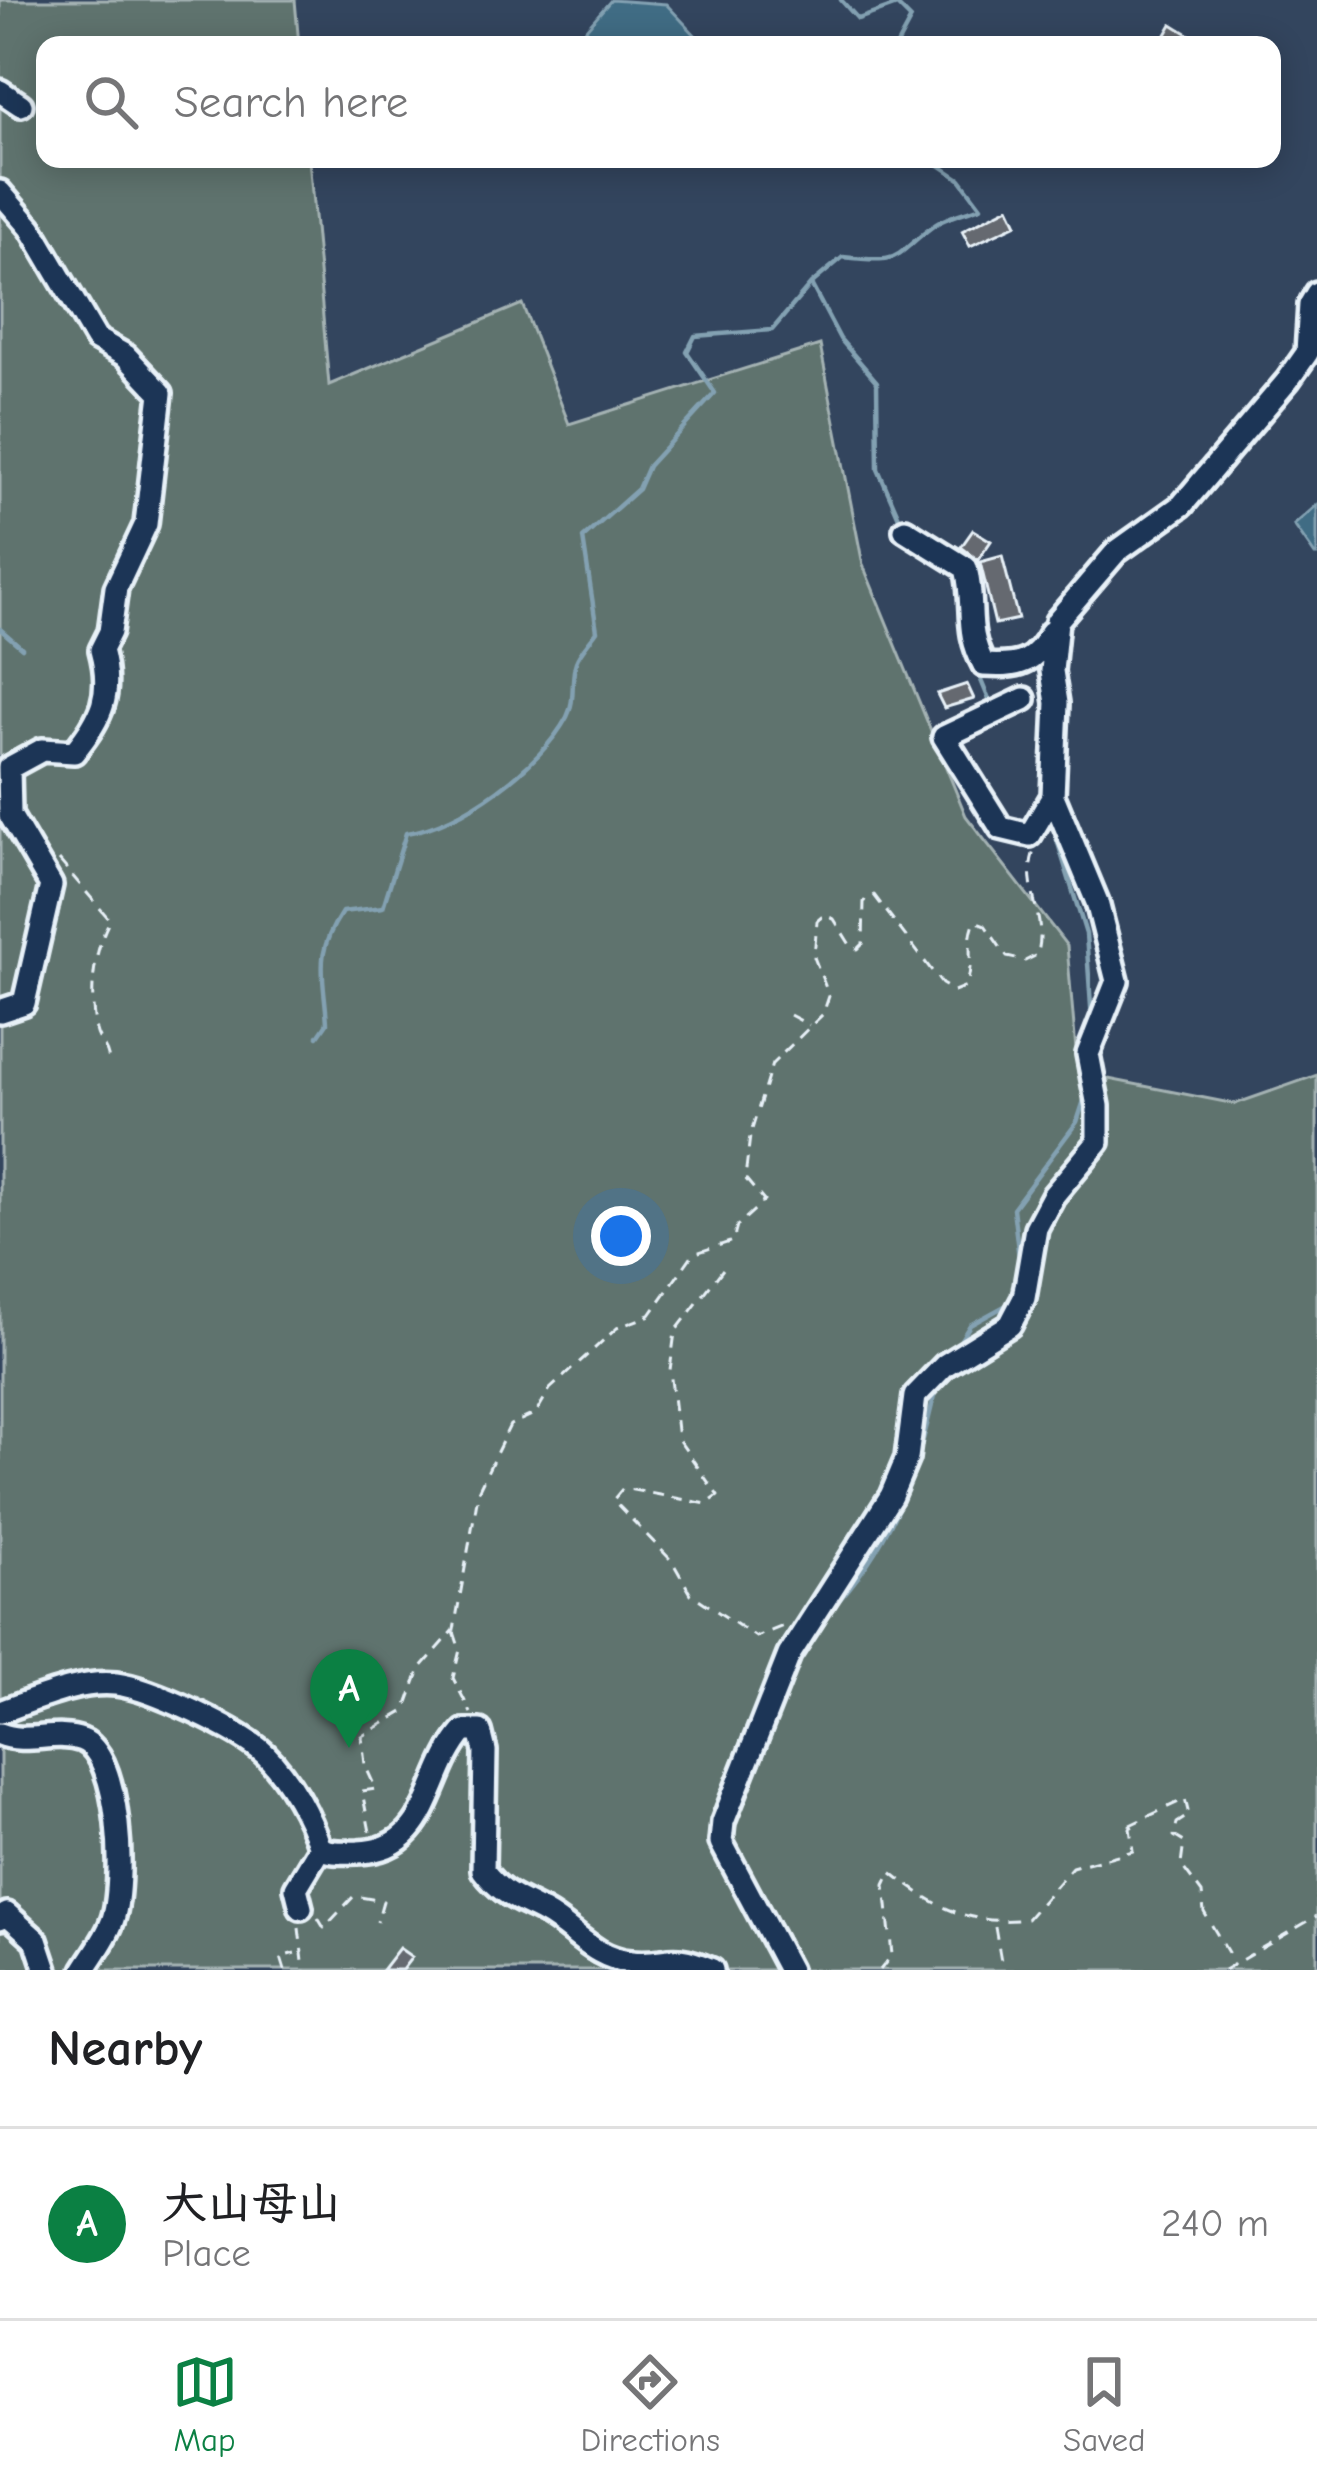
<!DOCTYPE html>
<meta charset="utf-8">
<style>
:root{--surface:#fff;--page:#f2f2f2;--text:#202124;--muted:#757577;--line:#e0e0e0;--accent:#0b8043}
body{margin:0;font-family:"Comic Neue","LXGW WenKai TC",sans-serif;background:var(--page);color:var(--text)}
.you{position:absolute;left:621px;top:1236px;width:42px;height:42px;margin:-30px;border:9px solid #fff;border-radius:50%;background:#1a73e8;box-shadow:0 0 0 18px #1a73e833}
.badge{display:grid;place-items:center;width:78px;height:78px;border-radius:50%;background:var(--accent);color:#fff;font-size:39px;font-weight:700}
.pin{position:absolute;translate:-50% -99px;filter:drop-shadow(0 3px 6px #0008)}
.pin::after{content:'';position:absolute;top:63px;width:42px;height:36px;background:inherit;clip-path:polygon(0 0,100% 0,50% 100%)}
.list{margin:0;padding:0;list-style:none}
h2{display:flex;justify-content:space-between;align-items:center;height:156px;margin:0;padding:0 48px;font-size:51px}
h2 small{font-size:39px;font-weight:400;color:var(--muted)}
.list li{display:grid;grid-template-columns:78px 1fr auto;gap:36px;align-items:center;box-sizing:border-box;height:192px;padding:0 48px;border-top:3px solid var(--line)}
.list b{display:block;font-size:45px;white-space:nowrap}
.list p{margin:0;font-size:39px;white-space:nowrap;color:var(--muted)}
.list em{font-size:39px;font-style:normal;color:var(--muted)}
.icon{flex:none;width:66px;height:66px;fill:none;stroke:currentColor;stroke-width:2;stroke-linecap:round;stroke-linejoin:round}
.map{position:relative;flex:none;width:1317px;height:1970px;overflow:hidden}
.search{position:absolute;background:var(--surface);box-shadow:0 6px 30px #0003;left:36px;right:36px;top:36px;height:132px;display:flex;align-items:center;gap:30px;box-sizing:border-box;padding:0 42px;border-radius:24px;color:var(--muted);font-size:45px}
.sheet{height:348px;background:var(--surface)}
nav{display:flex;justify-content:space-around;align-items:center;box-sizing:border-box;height:168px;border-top:3px solid var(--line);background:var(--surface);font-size:33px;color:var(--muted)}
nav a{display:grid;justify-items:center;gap:6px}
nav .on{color:var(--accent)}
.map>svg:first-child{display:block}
</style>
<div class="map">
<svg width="1317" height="1970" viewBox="0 0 1317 1970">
<rect width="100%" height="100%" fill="#33455e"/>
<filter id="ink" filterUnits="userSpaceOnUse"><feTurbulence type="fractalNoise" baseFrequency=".00833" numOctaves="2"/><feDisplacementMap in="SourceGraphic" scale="24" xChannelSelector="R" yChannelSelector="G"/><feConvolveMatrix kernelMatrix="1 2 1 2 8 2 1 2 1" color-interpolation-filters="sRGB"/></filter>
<g filter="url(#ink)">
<!-- green -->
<path fill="#5f736e" stroke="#a4b2b3" stroke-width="3" d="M 0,0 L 295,0 L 299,45 L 45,45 L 45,159 L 309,159 L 329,385 L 522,304 L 569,424 L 820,345 L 863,565 L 966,816 L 1067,946 L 1078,1073 L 1235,1104 L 1317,1075 L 1317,1970 L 0,1970 Z"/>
<!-- water -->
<path fill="#406c84" stroke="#83a1b2" stroke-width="3" d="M 611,0 L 666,4 L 700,40 L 693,45 L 572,45 Z
M 1317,505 L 1317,555 L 1315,555 L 1294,525 Z"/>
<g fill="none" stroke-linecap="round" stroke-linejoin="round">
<!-- stream -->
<path stroke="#83a1b2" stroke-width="4.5" d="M 841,0 L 858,19 L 897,5 L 911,19 L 897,45
M 901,522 L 878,469 L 877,382 L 840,339 L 811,284 L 843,257 C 907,264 890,257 936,224 C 948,216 967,212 981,207 L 960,179 L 930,159
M 0,629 L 22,648
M 978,673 L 992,707
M 1053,827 L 1086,934 L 1092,1021
M 318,1036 L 327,1023 C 324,973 313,956 342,912 L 383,907 L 406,833 C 461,826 541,766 567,717 C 576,700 570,679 576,662 C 580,651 591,640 597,631 L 583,538 L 638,489 L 648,466 L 715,393 L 687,352 L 695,336 L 772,330 L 811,284
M 1020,1267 L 1013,1208 L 1077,1122 L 1087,1091
M 957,1346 L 970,1325 L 1012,1302
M 829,1611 C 890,1548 918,1472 936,1387
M 765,1750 L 783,1699"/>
</g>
<!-- building -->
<path fill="#65696f" stroke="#e8f1f8" stroke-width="3" d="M 1172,24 L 1193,37 L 1188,45 L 1164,38 Z
M 1009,207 L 1017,224 L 970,246 L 962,231 Z
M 973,530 L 991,541 L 978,560 L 961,547 Z
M 1002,556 L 1018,619 L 995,624 L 980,562 Z
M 967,684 L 974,699 L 944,708 L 937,694 Z
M 399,1948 L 412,1957 L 402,1970 L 382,1970 Z"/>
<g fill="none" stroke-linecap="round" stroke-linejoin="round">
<!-- minor casing -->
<g stroke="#e8f1f8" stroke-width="30">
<path id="minor" d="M 0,91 L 21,105
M 0,192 L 31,228 L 96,339 L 126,356 L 161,393 L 146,524 L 116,588 L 110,632 L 101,650 C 113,694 102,718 74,752 L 42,750 L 9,768 L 10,815 L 51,885 L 24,1003 L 0,1011
M 905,530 L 966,568 C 976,609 964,628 984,665 C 1019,667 1034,664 1051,632
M 1024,699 L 944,737 L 1001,828 L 1030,835 L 1053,796
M 0,1712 C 35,1700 78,1680 116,1684 C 150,1688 240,1730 265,1754 C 289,1778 310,1816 320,1848
M 0,1734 C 26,1745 56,1730 82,1740 C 121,1754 126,1886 112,1922 C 106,1939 93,1955 84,1970
M 320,1848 C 332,1854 344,1852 358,1852 C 433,1850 425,1775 464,1731 L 480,1731 L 485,1751 L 483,1870 C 501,1894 517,1899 543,1912 C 575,1929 592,1958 631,1962 C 670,1966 666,1950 712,1970
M 301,1908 L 296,1888 L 320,1848
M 0,1918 L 7,1914 L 36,1940 L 46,1970
M 789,1970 L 721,1842 L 723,1822 L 789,1655 L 891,1496 L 907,1458 L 915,1396 L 945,1365 L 1010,1325 L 1024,1298 L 1036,1228 L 1053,1196 L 1098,1142 L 1098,1106 L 1088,1054 L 1117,981 L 1097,902 L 1053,796 L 1057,703 L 1052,671 L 1057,621 L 1116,552 L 1182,505 L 1288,380 L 1307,353 L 1310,305 L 1317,293"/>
</g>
<!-- path -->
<path stroke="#e8f1f8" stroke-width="3" stroke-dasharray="12 9" stroke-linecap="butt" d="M 59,860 L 110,920 C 93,951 89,995 96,1030 C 99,1044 109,1047 109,1064
M 790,1015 L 809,1025
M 723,1269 L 675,1332 L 670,1370 L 678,1439 L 718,1496 L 707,1504 L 623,1488 L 613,1500 L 672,1561 L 691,1594 L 756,1637 L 783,1626
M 454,1632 L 460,1650 L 453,1678 L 471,1713
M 370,1832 L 362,1791 L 376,1789 L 365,1765 L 362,1736 L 405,1711 L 420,1669 L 454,1630 L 479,1489 L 510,1425 L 536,1413 L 550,1389 L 617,1328 L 650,1315 L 693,1254 L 733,1241 L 737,1226 L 764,1201 L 745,1178 L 750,1136 L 772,1064 L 823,1014 L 829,996 L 814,957 L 817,921 L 824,915 L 834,919 L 852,948 L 858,949 L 863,944 L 864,902 L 874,895 L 942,984 L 954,991 L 966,986 C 975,965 965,942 975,921 L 985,925 L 1007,957 L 1025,961 L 1037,955 C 1049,921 1021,887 1034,851
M 318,1918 L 324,1928 L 354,1896 L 383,1901 L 377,1922
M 995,1927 L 1001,1961
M 299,1928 L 304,1970
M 285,1970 L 281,1957 L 295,1953
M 880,1970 L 892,1955 L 885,1885 L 891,1872 C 936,1908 970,1926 1027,1919 L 1072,1867 L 1133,1851 L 1130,1828 L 1136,1824 L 1130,1825 L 1185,1799 L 1189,1815 L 1177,1823 L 1174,1836 L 1184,1842 L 1181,1865 L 1202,1893 L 1204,1912 L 1233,1961
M 1224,1970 L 1317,1916"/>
<!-- minor -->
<use href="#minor" stroke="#1d3557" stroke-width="21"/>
</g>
</g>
</svg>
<div class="you"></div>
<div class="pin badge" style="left:349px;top:1748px">A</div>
<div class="search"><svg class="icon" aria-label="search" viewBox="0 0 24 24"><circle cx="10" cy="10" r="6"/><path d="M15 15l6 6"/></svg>Search here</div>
</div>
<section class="sheet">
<h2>Nearby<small></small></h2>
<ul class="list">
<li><span class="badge">A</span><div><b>大山母山</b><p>Place</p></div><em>240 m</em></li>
</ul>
</section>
<nav>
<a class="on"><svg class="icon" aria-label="map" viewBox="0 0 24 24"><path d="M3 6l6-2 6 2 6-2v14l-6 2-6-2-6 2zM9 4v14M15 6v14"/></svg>Map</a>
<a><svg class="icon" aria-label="directions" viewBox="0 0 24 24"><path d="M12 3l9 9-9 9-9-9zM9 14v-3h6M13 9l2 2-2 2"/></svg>Directions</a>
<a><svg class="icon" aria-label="saved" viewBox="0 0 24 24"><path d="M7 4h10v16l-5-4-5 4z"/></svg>Saved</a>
</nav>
